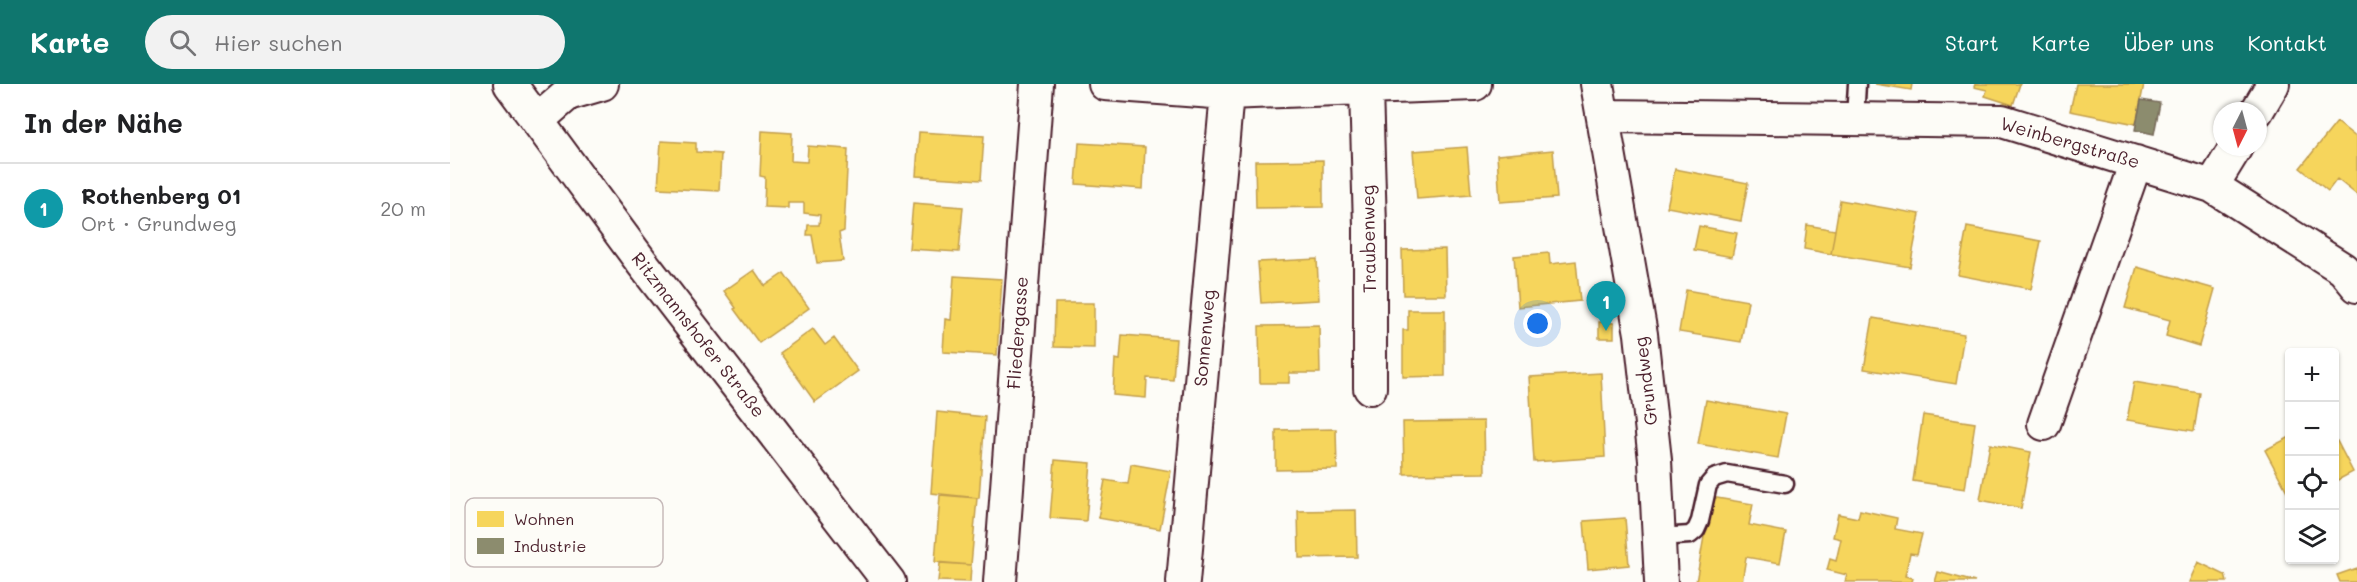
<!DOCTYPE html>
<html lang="de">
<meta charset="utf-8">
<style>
:root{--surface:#fff;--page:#f2f2f2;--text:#202124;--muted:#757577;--line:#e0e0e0;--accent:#0f766e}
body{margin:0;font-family:Mali,sans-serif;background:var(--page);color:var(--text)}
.controls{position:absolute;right:18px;bottom:18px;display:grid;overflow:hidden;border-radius:6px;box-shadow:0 2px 4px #0004}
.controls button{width:54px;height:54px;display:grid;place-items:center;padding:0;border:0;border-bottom:2px solid var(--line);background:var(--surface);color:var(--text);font:30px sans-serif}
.compass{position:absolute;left:1763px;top:18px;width:54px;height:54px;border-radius:50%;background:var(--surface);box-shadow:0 2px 4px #0004;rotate:186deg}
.you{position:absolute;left:1088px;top:240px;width:21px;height:21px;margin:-15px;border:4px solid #fff;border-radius:50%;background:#1a73e8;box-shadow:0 0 0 9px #1a73e833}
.badge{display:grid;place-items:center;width:39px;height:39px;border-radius:50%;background:var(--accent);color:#fff;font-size:20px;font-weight:700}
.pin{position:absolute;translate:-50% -50px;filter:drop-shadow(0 2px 3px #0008)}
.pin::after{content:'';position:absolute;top:32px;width:21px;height:18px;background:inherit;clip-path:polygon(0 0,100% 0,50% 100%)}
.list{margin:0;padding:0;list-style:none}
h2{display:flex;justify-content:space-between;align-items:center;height:78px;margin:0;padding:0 24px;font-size:26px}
h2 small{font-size:20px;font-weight:400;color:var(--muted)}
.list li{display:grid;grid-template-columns:39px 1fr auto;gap:18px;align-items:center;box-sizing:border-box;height:90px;padding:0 24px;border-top:2px solid var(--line)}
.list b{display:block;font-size:22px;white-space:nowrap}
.list p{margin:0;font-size:20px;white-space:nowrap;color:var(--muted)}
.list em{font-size:20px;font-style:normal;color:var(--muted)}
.icon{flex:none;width:33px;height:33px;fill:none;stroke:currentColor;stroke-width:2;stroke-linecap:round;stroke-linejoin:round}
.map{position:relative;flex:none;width:1907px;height:498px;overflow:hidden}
header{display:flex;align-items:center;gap:36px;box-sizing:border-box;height:84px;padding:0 30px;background:var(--accent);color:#fff}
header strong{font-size:28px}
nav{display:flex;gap:33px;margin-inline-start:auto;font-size:21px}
.search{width:420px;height:54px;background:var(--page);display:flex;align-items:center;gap:15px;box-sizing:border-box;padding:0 21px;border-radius:33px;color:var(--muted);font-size:22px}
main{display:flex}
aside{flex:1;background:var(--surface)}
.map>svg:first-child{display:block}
</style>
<header>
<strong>Karte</strong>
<div class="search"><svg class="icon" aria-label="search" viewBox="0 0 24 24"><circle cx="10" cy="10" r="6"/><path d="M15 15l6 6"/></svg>Hier suchen</div>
<nav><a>Start</a><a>Karte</a><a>Über uns</a><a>Kontakt</a></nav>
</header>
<main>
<aside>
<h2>In der Nähe<small></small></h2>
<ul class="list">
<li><span class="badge" style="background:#0f9aa8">1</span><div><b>Rothenberg 01</b><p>Ort · Grundweg</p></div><em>20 m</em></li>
</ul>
</aside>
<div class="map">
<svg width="1907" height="498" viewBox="0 0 1907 498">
<rect width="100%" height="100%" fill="#fdfcf7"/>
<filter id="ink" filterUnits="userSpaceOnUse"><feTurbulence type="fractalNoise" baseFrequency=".0167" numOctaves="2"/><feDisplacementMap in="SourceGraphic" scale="12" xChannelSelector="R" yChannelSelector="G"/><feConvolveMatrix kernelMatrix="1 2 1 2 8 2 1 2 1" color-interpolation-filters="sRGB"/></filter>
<g filter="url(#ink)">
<!-- homes -->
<path fill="#f6d55c" stroke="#c29e4d" stroke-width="1.5" d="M 1425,0 L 1462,0 L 1461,6 Z
M 1525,0 L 1570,0 L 1563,21 L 1535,12 L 1537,6 L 1524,3 Z
M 1626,0 L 1694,0 L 1686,40 L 1620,27 Z
M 1887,38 L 1907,54 L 1907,111 L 1887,95 L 1878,107 L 1850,84 Z
M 312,47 L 342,49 L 341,77 L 357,78 L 358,62 L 398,65 L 394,147 L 389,149 L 393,177 L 367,179 L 362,151 L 357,151 L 358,141 L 369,141 L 370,131 L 354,129 L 354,119 L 338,119 L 338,124 L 314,123 L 315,93 L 310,92 Z
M 469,48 L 534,52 L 531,96 L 466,92 Z
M 211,57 L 246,59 L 246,68 L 271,70 L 269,107 L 208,104 Z
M 629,59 L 695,63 L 693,105 L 626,100 Z
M 1017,63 L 1021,111 L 967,115 L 963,67 Z
M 1103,66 L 1107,114 L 1050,118 L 1047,71 Z
M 873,76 L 873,123 L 806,124 L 805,77 Z
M 1225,85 L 1298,99 L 1291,137 L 1217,123 Z
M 1390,116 L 1470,130 L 1460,183 L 1381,170 Z
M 463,119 L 513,123 L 509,168 L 459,165 Z
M 1357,141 L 1385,146 L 1381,170 L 1354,165 Z
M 1249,142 L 1287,149 L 1282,173 L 1244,166 Z
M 1517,143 L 1591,157 L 1581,205 L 1508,191 Z
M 995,165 L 996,211 L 953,211 L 952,166 Z
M 1099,169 L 1100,180 L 1126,177 L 1130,217 L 1068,223 L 1064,172 Z
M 867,175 L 869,216 L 811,219 L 808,178 Z
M 1687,183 L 1765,205 L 1749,262 L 1716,252 L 1720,236 L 1675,224 Z
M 304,186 L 315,202 L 334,189 L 359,224 L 309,259 L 284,225 L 286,224 L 274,207 Z
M 504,192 L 552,195 L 547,271 L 493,268 L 495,235 L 501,236 Z
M 1236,206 L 1298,217 L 1291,258 L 1229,248 Z
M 605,219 L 644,219 L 644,264 L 604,263 Z
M 958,226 L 995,226 L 995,292 L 953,293 L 953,246 L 958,246 Z
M 1423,234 L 1514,250 L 1506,300 L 1414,285 Z
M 1149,238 L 1164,239 L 1164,254 L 1149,254 Z
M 869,241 L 870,289 L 839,289 L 839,299 L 810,299 L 809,242 Z
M 363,245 L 375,261 L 384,254 L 408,287 L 365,318 L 330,269 Z
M 672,251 L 726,255 L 723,296 L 697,294 L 696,314 L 663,311 L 665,275 L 670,276 Z
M 1151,289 L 1155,373 L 1084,378 L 1079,293 Z
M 1684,298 L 1750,309 L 1744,347 L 1677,336 Z
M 1256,316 L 1336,330 L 1328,374 L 1248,360 Z
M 487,328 L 535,333 L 529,414 L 481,409 Z
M 1473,331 L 1525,339 L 1515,405 L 1463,397 Z
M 1034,337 L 1035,389 L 954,390 L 953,338 Z
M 886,345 L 887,385 L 826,386 L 826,346 Z
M 1840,353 L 1840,413 L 1815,366 Z
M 1887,357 L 1903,388 L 1884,398 L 1884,358 Z
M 1540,360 L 1581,368 L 1571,424 L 1530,416 Z
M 605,376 L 641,379 L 636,437 L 600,434 Z
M 681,380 L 721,387 L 710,445 L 648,434 L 655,396 L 678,400 Z
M 490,411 L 527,414 L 521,481 L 485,478 Z
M 1261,413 L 1303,420 L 1299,441 L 1336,448 L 1330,479 L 1296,473 L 1292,498 L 1246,498 Z
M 906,426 L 907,473 L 849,474 L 848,427 Z
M 1410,426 L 1447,434 L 1445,445 L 1472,450 L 1467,470 L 1460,469 L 1455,492 L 1463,494 L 1462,498 L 1395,498 L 1397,491 L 1377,486 L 1380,475 L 1386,477 L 1391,455 L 1383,453 L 1388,430 L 1408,434 Z
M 1175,434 L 1179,481 L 1138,485 L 1134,437 Z
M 1748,478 L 1775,491 L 1777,498 L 1739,498 Z
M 490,479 L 521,481 L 520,498 L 488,497 Z
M 1907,484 L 1907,498 L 1890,498 L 1887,491 Z
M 1488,488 L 1525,498 L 1485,498 Z"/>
<!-- industry -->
<path fill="#8c8c6e" stroke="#786b5a" stroke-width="1.5" d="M 1691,16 L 1710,19 L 1704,50 L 1685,46 Z"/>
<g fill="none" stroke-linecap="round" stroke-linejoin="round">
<!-- service casing -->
<g stroke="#4a1f2b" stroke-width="21">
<path id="service" d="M 1405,35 L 1407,0
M 1209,453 L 1240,451 L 1246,446 L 1250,437 L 1258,401 L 1264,394 L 1277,390 L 1335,400"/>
</g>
<!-- minor casing -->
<g stroke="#4a1f2b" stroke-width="36">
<path id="minor" d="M 60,0 L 193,180 L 439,498
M 655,0 L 777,9 L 1025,0
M 1147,0 L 1191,250 L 1205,376 L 1211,498
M 916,6 L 920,142 L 920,304
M 1807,27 L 1823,0
M 1154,32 L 1552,37 L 1762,102 L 1893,185 L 1907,202
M 88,36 L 118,10 L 152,0
M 1762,102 L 1786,63
M 1594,340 L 1686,78
M 550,498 L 587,0
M 733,498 L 777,9"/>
</g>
<!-- service -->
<use href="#service" stroke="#fdfcf7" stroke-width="16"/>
<!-- minor -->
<use href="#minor" stroke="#fdfcf7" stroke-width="32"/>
</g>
</g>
<g text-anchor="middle" stroke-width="6" stroke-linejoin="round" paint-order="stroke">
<!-- street labels -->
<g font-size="18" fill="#4a1f2b" stroke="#fdfcf7">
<text transform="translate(1620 59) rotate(16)" y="6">Weinbergstraße</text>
<text transform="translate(919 155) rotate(-91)" y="6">Traubenweg</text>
<text transform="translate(568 249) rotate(-86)" y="6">Fliedergasse</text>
<text transform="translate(248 251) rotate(52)" y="6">Ritzmannshofer Straße</text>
<text transform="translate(755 254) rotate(-85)" y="6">Sonnenweg</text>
<text transform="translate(1196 297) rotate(-97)" y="6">Grundweg</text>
</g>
</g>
<!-- legend -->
<rect x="15" y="414" width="198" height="69" rx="9" fill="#fdfcf7" stroke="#c7baba" stroke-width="1.5"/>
<rect x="27" y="427" width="27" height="16" fill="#f6d55c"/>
<rect x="27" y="454" width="27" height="16" fill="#8c8c6e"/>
<g font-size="16" fill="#4a1f2b">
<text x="64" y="441">Wohnen</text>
<text x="64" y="468">Industrie</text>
</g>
</svg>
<div class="controls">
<button>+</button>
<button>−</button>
<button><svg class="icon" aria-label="locate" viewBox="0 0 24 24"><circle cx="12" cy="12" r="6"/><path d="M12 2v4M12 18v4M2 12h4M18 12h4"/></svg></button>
<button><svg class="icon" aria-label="layers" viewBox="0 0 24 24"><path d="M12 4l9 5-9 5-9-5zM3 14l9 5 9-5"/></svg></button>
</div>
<svg class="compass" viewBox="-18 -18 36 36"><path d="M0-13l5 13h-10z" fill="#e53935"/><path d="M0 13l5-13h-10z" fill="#757577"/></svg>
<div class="you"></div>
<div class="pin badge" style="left:1156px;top:247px;background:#0f9aa8">1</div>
</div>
</main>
